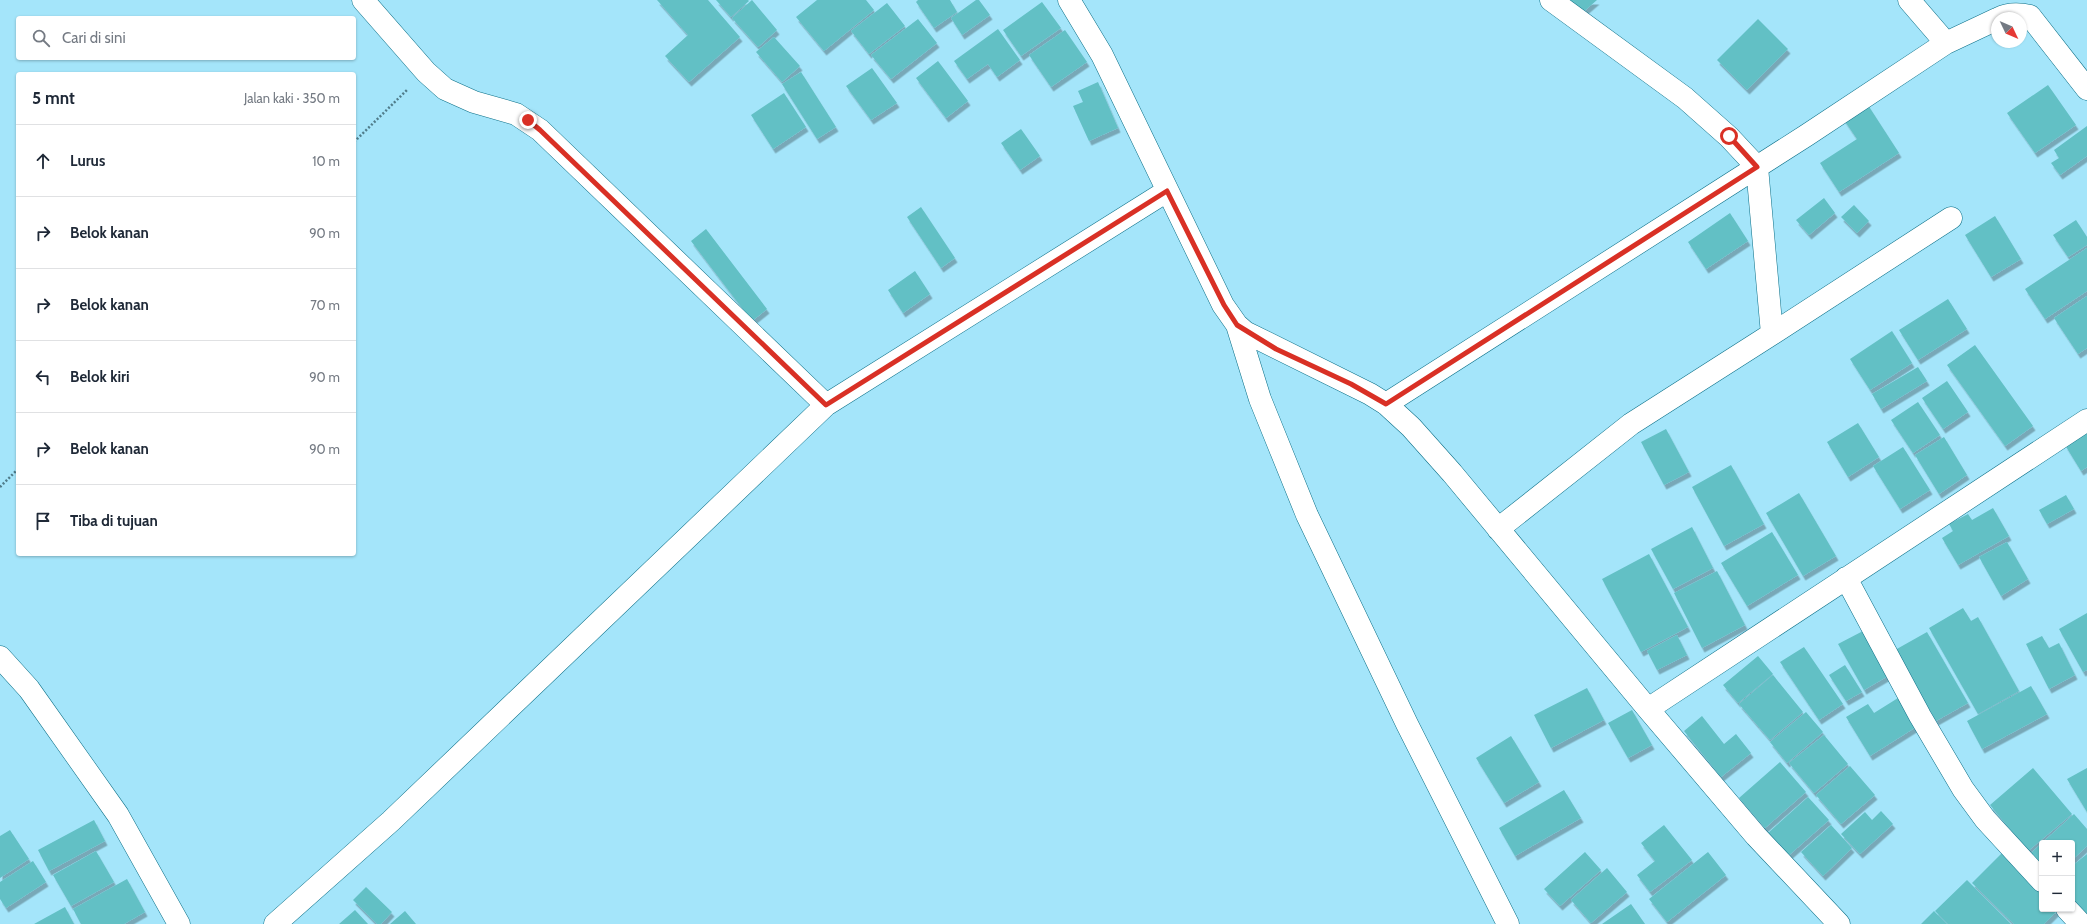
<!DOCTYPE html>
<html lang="id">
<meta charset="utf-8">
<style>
:root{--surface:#fff;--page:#f6f6f7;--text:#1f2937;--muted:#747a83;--line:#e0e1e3}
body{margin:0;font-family:Cabin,sans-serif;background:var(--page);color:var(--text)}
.controls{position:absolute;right:12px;bottom:12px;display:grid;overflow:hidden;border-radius:4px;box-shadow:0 1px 3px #0004}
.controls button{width:36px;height:36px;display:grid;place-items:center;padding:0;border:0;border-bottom:1px solid var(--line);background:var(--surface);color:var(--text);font:20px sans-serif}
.compass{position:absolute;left:1991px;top:12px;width:36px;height:36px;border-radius:50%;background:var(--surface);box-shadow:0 1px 3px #0004;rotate:134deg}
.stop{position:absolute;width:12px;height:12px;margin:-9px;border:3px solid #d93025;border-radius:50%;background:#fff}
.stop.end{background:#d93025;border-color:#fff;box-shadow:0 1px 4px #0008}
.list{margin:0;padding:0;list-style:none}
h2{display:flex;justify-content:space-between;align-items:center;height:52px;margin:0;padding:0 16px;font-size:17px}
h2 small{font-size:13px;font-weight:400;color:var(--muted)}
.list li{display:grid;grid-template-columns:26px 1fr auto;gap:12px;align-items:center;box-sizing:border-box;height:72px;padding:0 16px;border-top:1px solid var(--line)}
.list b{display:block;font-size:15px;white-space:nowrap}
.list em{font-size:13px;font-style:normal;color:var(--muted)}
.icon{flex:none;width:22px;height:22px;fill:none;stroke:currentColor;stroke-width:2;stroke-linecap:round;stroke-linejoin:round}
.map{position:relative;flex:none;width:2087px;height:924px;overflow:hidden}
.search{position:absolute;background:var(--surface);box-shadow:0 1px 3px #0004;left:16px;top:16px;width:340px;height:44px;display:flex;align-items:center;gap:10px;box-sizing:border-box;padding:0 14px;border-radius:4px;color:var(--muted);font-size:15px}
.panel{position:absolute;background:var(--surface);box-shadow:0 1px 3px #0004;left:16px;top:72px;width:340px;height:484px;border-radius:4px}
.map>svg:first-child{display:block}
</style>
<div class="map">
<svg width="2087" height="924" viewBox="0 0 2087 924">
<defs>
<filter id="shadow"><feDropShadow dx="2.5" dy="4.5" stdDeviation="0" flood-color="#0004"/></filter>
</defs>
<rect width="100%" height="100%" fill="#a4e5fa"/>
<!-- building -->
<path fill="#62c0c5" filter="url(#shadow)" d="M 657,0 L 708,0 L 740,37 L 689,82 L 665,56 L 688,35 Z
M 716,0 L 748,0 L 749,1 L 731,17 Z
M 752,0 L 777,30 L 758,47 L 732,18 Z
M 817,0 L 866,0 L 874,10 L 824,51 L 796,17 Z
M 918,0 L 950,0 L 957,12 L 934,28 L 916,2 Z
M 976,0 L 979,0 L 990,15 L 962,35 L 951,18 Z
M 1570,0 L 1597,0 L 1582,13 Z
M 1042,2 L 1061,28 L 1021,56 L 1003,30 Z
M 887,3 L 905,26 L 869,54 L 851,31 Z
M 918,19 L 937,43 L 891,79 L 871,55 Z
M 1758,19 L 1788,49 L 1747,90 L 1717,60 Z
M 998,29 L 1020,60 L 997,77 L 988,64 L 967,79 L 954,61 Z
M 1065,30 L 1087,62 L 1051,87 L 1029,55 Z
M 774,37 L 800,66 L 782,82 L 756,52 Z
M 938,61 L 968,101 L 946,118 L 916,78 Z
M 872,68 L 897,103 L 871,120 L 846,86 Z
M 801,72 L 836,127 L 817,139 L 782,84 Z
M 1098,82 L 1118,128 L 1089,141 L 1073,106 L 1083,102 L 1078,91 Z
M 2048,85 L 2076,125 L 2035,153 L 2007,113 Z
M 784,93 L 806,127 L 773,149 L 751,115 Z
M 1866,102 L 1899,153 L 1839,192 L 1820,163 L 1857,139 L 1842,117 Z
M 2087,126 L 2087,156 L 2060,175 L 2051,163 L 2059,158 L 2054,150 Z
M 1021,129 L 1040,156 L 1020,170 L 1001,143 Z
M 1824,198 L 1835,213 L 1809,235 L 1796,220 Z
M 1854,205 L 1869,221 L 1857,233 L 1841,217 Z
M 921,207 L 955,258 L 941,268 L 907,217 Z
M 1730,213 L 1748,241 L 1706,269 L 1688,242 Z
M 1995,216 L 2021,259 L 1991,277 L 1965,235 Z
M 2076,220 L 2087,237 L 2087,245 L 2068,257 L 2053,235 Z
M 706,229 L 767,309 L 752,321 L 691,241 Z
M 2087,248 L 2087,291 L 2045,319 L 2025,289 Z
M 915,271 L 930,294 L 903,313 L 888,290 Z
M 2087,296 L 2087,348 L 2078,354 L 2054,318 Z
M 1948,299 L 1967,329 L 1918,360 L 1899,330 Z
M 1892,331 L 1912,363 L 1870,390 L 1850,359 Z
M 1975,345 L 2033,426 L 2005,446 L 1947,365 Z
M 1918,367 L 1927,381 L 1881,409 L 1872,394 Z
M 1947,381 L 1968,412 L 1943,429 L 1922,398 Z
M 1918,402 L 1940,435 L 1913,453 L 1891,420 Z
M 1858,423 L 1879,457 L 1848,477 L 1827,442 Z
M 1666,429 L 1689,472 L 1664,485 L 1641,442 Z
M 2087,432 L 2087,467 L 2081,471 L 2065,445 Z
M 1944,437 L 1967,475 L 1939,494 L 1915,455 Z
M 1903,447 L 1930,490 L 1900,509 L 1873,466 Z
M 1731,465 L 1764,524 L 1724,546 L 1692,487 Z
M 1799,493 L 1836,556 L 1803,576 L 1766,513 Z
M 2066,495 L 2074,509 L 2047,524 L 2039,510 Z
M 1993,508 L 2009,536 L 1958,565 L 1942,538 L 1953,531 L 1949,524 L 1968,514 L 1972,520 Z
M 1692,527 L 1713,568 L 1673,589 L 1651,549 Z
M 1772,532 L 1798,575 L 1747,606 L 1721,563 Z
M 2007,542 L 2028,579 L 2001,596 L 1979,557 Z
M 1649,554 L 1688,627 L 1641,652 L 1602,579 Z
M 1717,571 L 1745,625 L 1702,648 L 1674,593 Z
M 1963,608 L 1971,621 L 1978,617 L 2019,691 L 1978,714 L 1929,628 Z
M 2087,613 L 2087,670 L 2083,672 L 2059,629 Z
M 1863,631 L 1888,676 L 1864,690 L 1838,644 Z
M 1927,632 L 1968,703 L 1936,721 L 1895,650 Z
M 1677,635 L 1687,655 L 1657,670 L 1647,651 Z
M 2042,636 L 2049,648 L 2059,643 L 2075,675 L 2049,689 L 2026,644 Z
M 1804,647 L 1843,704 L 1819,720 L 1780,662 Z
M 1758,656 L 1773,674 L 1738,703 L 1723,685 Z
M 1845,665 L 1862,692 L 1846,701 L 1829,675 Z
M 1773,675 L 1803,712 L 1770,740 L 1739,704 Z
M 2031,686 L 2047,714 L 1982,749 L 1967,721 Z
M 1587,688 L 1604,720 L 1551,748 L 1534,715 Z
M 1898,698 L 1916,727 L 1870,756 L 1846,717 L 1868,704 L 1874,713 Z
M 1632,710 L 1652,745 L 1628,758 L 1608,723 Z
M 1806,712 L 1823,732 L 1787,763 L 1770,742 Z
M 1702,716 L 1724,744 L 1736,734 L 1751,753 L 1721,777 L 1684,731 Z
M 1824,735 L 1848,764 L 1814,793 L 1789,763 Z
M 1511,736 L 1539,782 L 1504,803 L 1476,758 Z
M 1780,762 L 1806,792 L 1765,828 L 1739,798 Z
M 1850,766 L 1875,795 L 1841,824 L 1816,795 Z
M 2033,768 L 2072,814 L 2028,851 L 1990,805 Z
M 2087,768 L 2087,812 L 2067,779 Z
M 1564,790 L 1581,818 L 1515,856 L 1499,828 Z
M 1808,797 L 1829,820 L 1788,856 L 1768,833 Z
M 1881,811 L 1893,824 L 1860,854 L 1841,834 L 1865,812 L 1872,820 Z
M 2074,814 L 2087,829 L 2087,846 L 2072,860 L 2072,843 L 2042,843 Z
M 94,820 L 105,841 L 49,871 L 38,850 Z
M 1664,825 L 1692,860 L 1650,892 L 1637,875 L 1655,861 L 1641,843 Z
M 1831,825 L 1852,848 L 1823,876 L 1801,852 Z
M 10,830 L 29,859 L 0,878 L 0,836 Z
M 2042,843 L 2042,870 L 2029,855 Z
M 2005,850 L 2042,887 L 2042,909 L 2059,909 L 2044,924 L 2014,924 L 1972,883 Z
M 96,851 L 114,882 L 71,906 L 53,875 Z
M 1585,852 L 1601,870 L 1560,906 L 1544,889 Z
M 1708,852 L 1726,875 L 1667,922 L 1649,899 Z
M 2087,854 L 2087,919 L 2072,900 L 2072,866 Z
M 33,861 L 46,882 L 6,908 L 0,899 L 0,882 Z
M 1607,868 L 1627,892 L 1591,923 L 1571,900 Z
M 127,879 L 145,912 L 124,924 L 81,924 L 73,909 Z
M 1967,880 L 2011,924 L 1948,924 L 1935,911 Z
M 366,887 L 392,912 L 381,924 L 377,924 L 353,900 Z
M 1631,904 L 1645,924 L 1602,924 Z
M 65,907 L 74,924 L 34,924 Z
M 355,910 L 368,924 L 339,924 Z
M 405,911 L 416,924 L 390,924 Z
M 1934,911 L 1947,924 L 1921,924 Z"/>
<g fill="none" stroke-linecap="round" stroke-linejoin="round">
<!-- minor casing -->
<g stroke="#0a6f87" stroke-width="23">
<path id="minor" d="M 363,0 L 426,72 L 445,89 L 474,102 L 516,114 L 540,130 L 826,405
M 1069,0 L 1102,55 L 1223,305 L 1237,325 L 1245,332 L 1370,394 L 1386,404 L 1411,427 L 1452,473 L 1648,709 L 1756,836 L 1839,924
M 1909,0 L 1946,43
M 1999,18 C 2009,13 2018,13 2030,16 L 2087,89
M 1237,325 L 1260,399 L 1307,515 L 1407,724 L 1508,924
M 1772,334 L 1951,218
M 1386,404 L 1807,135 L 1946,43 L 1997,19
M 1498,529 L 1631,424 L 1772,334 L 1757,167 L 1729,137 L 1685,98 L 1551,0
M 1846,578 L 1920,716 L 1963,789 L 1985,819 L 2042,881
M 0,657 L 29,689 L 118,815 L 179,924
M 1648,709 L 2087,420
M 2067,909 L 2081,924
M 275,924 L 391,821 L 826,405 L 1167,191"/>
</g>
<!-- path -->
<path stroke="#507c8a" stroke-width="2.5" stroke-dasharray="2 2" stroke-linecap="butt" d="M 354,142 L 407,90
M 0,487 L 18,469"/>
<!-- minor -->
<use href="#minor" stroke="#fff" stroke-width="22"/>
</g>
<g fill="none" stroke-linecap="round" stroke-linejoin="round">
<!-- route -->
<path stroke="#d93025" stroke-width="5" d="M 528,120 L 540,130 L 826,405 L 1167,191 L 1224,305 L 1237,325 L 1276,349 L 1351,384 L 1386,404 L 1757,167 L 1729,136"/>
</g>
</svg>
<div class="controls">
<button>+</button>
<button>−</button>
</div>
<svg class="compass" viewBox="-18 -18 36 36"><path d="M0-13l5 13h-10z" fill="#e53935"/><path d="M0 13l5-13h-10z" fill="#747a83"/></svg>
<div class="stop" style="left:1729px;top:136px"></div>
<div class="stop end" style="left:528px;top:120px"></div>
<div class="search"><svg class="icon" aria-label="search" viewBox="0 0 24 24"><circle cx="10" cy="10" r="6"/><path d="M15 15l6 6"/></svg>Cari di sini</div>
<section class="panel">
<h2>5 mnt<small>Jalan kaki · 350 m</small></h2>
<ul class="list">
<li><svg class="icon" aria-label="ahead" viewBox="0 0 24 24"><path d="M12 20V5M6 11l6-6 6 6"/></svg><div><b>Lurus</b></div><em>10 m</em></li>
<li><svg class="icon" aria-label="right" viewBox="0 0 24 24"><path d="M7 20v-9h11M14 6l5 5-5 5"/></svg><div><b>Belok kanan</b></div><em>90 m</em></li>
<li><svg class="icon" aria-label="right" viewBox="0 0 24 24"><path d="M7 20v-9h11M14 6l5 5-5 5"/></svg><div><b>Belok kanan</b></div><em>70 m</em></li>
<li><svg class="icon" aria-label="left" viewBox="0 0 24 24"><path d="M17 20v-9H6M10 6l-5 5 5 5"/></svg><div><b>Belok kiri</b></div><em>90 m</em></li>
<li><svg class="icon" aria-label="right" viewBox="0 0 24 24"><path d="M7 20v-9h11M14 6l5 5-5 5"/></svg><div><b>Belok kanan</b></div><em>90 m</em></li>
<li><svg class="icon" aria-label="arrive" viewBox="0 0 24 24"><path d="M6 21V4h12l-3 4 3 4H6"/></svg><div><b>Tiba di tujuan</b></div></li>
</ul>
</section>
</div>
